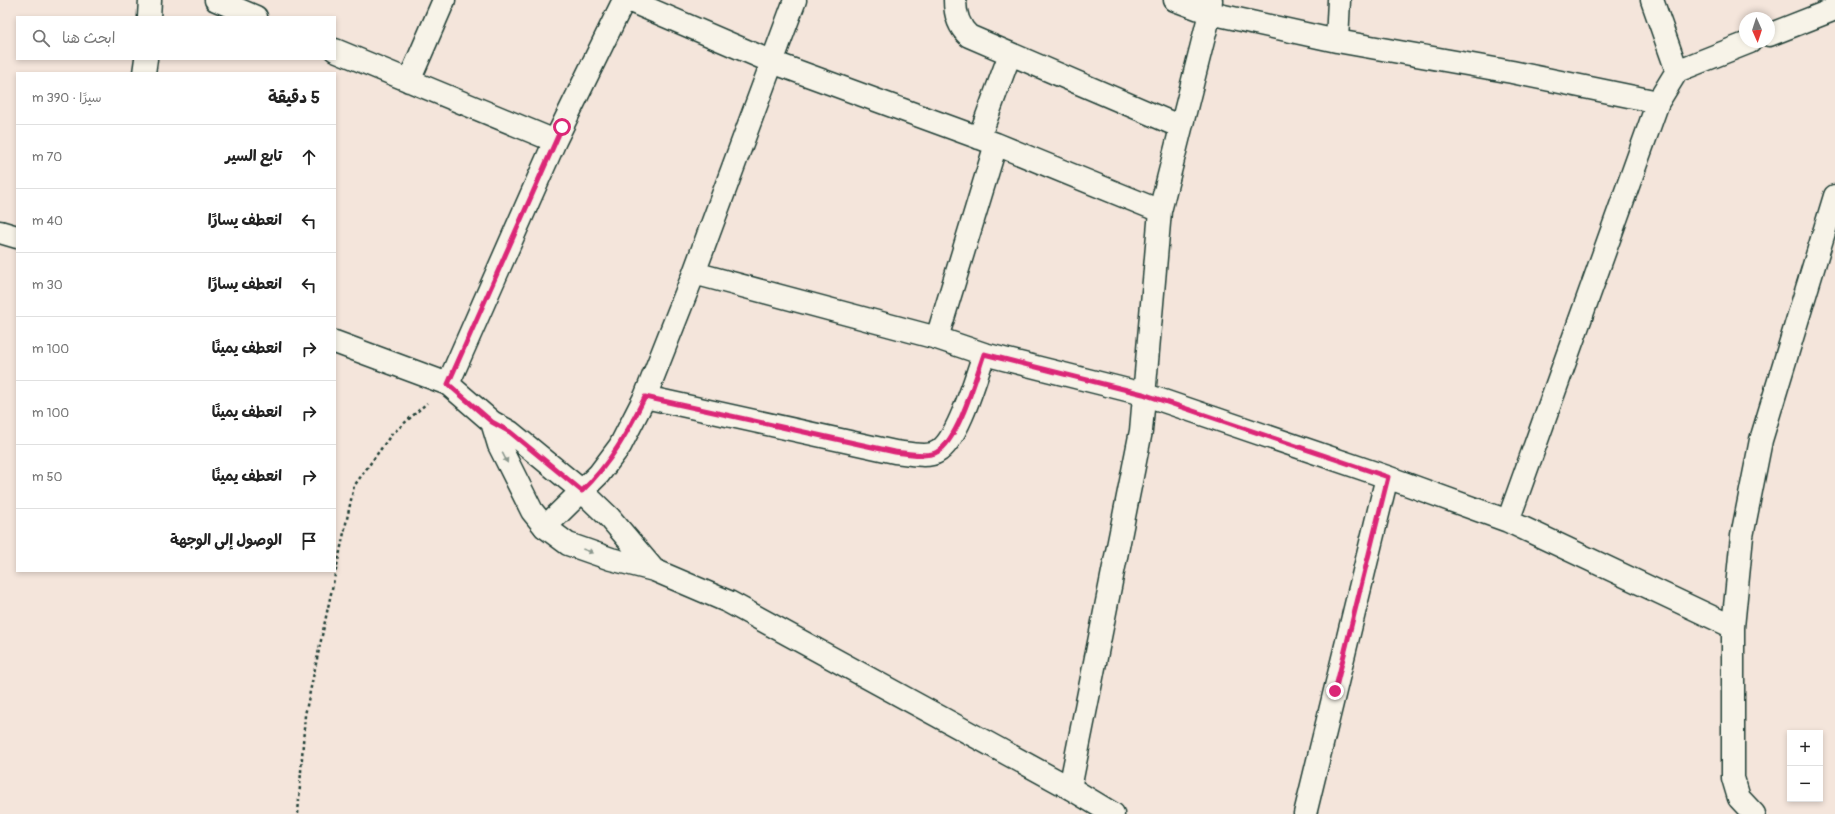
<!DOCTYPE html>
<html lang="ar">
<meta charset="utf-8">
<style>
:root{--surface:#fff;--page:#f6f6f6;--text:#222;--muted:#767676;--line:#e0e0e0}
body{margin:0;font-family:Pangolin,"Playpen Sans Arabic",sans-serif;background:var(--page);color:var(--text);direction:rtl}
.controls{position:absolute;right:12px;bottom:12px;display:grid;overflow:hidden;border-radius:0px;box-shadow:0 2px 6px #0003}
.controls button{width:36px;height:36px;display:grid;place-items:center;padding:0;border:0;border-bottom:1px solid var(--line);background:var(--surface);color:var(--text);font:20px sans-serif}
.compass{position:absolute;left:1739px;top:12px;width:36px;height:36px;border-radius:50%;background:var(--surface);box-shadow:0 2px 6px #0003;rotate:177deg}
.stop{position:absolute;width:12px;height:12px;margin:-9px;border:3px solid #db2777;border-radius:50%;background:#fff}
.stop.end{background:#db2777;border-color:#fff;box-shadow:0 1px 4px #0008}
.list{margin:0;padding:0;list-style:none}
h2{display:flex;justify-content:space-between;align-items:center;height:52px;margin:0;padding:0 16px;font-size:17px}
h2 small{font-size:13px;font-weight:400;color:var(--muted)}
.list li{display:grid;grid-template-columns:26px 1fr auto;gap:12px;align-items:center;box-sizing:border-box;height:64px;padding:0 16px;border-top:1px solid var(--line)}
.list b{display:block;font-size:15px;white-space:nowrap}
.list em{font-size:13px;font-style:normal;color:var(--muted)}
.icon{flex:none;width:22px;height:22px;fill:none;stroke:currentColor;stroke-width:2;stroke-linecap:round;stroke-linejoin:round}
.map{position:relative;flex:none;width:1835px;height:814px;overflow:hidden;direction:ltr}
.search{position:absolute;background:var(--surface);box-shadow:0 2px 6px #0003;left:16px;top:16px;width:320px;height:44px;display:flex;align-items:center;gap:10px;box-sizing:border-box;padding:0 14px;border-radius:0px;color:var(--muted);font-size:15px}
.panel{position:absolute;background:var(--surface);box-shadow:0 2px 6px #0003;left:16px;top:72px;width:320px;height:500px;border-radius:0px;direction:rtl}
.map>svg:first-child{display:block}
</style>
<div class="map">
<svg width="1835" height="814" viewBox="0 0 1835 814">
<rect width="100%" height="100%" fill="#f4e5db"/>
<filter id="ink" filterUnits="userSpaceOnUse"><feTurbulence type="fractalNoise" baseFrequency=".025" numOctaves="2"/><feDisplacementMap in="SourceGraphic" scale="8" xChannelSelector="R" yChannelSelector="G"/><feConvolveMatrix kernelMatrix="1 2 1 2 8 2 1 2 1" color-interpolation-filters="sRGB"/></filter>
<g filter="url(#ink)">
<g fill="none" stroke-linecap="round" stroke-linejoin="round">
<!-- minor casing -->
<g stroke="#1f3d34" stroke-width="25">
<path id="minor" d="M 216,0 L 256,17
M 628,0 L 772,62 L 996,144 L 1160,211
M 955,0 C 955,14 959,27 969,36 L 1181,127
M 1175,0 L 1210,13 L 1337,41 L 1512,72 L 1658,102
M 149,17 L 150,0
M 1769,35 L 1835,9
M 1337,41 L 1339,0
M 335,50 L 555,141
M 1677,71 L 1750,42
M 144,73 L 146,59
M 409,81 L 444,0
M 979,138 L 1010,54
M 694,273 L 937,338 L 984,354 L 1143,394 L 1387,477 L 1508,521 L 1733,627
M 937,338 L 996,144
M 448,384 L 555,141 L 624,0
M 645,397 L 895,452 C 905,453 928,458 937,452 C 958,441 976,377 984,354
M 1508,521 L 1658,102 L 1677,71 L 1652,0
M 545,527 L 599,474 L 620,446 L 645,397 L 694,273 L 795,0
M 1070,788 L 1141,431 L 1160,211 L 1210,13 L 1211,0
M 1305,814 L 1387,477
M 1754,814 L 1739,798 L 1733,778 L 1733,627 L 1742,536 L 1761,440 L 1835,196"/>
</g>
<!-- tertiary casing -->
<g stroke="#1f3d34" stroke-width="25">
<path id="tertiary" d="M 0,232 L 17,237
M 335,342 L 448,384 L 492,422 L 510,432 L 582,491 L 610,518 L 654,570
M 492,422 L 499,445 L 532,511 L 545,527 L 568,544 L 611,559 L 654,570 L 729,602 L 1070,788 L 1113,814"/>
</g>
<!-- path -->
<path stroke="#1f3d34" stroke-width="2.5" stroke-dasharray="3 3" stroke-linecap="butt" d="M 298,814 L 305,715 L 354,486 L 391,435 L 427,403"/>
<!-- minor -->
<use href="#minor" stroke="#f7f3e8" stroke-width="22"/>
<!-- tertiary -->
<use href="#tertiary" stroke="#f7f3e8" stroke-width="22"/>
</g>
<!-- one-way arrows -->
<defs><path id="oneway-solid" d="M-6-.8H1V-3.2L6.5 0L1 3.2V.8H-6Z"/></defs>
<g fill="#8b988e">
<use href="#oneway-solid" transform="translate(505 458) rotate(63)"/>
<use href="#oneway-solid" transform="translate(588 551) rotate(20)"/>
</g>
</g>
<g fill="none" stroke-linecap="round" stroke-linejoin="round" filter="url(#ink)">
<!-- route -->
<path stroke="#db2777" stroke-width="5" d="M 562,127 L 448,384 L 492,422 L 510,432 L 582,491 C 611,463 627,433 645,397 L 895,452 C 906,453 928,458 937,452 C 958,441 976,377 984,354 L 1143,394 L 1388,477 L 1335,691"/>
</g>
</svg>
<div class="controls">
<button>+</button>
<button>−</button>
</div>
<svg class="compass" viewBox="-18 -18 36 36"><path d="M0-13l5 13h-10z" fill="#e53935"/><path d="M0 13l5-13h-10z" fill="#767676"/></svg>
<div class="stop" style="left:562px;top:127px"></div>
<div class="stop end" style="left:1335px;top:691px"></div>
<div class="search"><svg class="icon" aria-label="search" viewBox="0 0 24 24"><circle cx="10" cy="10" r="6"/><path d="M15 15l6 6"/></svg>ابحث هنا</div>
<section class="panel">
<h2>5 دقيقة<small>سيرًا · 390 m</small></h2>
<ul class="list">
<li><svg class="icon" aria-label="ahead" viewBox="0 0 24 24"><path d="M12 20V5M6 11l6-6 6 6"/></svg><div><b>تابع السير</b></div><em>70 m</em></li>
<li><svg class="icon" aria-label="left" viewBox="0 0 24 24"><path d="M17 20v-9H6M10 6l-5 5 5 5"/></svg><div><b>انعطف يسارًا</b></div><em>40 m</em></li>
<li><svg class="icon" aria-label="left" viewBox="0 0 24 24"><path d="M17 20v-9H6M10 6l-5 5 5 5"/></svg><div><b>انعطف يسارًا</b></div><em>30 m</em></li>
<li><svg class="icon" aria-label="right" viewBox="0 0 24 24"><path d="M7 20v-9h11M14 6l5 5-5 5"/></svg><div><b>انعطف يمينًا</b></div><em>100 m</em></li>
<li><svg class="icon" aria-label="right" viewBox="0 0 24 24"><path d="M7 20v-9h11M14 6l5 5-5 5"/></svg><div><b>انعطف يمينًا</b></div><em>100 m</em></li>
<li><svg class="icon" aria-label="right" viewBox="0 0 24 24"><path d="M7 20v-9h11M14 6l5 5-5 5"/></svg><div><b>انعطف يمينًا</b></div><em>50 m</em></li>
<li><svg class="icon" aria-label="arrive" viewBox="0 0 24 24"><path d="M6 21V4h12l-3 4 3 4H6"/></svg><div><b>الوصول إلى الوجهة</b></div></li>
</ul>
</section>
</div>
